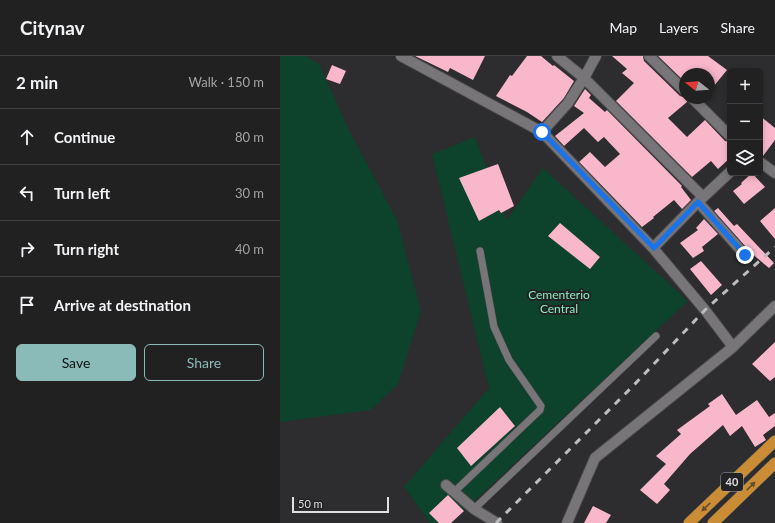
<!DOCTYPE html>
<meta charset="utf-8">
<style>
:root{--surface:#222122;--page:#2a292a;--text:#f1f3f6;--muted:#a2a3a5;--line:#3f3e40;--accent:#8bbbb9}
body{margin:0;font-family:Lato,sans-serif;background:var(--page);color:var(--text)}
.controls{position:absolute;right:12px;top:12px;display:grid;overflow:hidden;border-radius:6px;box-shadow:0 2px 6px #0003}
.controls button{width:36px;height:36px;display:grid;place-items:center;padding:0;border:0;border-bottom:1px solid var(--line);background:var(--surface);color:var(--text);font:20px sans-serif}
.compass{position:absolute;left:399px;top:12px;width:36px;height:36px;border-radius:50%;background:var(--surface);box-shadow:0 2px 6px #0003;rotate:287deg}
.scale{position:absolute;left:12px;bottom:10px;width:97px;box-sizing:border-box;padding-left:4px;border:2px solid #dfdee0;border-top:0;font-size:11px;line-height:14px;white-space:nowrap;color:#dfdee0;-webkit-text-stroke:3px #232224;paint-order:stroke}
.stop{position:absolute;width:12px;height:12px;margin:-9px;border:3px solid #1a73e8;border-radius:50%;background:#fff}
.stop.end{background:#1a73e8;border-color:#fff;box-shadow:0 1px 4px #0008}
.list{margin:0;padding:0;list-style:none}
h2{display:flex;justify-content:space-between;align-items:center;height:52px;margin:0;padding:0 16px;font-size:17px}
h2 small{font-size:13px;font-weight:400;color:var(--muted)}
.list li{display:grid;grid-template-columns:26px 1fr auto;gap:12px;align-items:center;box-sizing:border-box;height:56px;padding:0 16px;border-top:1px solid var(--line)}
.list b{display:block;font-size:15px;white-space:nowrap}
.list em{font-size:13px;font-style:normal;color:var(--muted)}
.actions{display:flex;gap:8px;padding:12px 16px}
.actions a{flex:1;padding:9px 0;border:1px solid var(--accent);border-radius:6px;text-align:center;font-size:14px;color:var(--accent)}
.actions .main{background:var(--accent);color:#111}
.icon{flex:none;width:22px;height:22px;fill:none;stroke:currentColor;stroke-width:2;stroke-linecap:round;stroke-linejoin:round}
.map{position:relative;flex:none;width:495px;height:467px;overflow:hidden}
header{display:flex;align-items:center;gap:24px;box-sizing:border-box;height:56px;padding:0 20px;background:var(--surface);border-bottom:1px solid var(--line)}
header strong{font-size:19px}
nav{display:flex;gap:22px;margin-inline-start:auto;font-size:14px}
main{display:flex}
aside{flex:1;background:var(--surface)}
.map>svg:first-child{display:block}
</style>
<header>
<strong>Citynav</strong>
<nav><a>Map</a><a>Layers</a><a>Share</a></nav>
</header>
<main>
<aside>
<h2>2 min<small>Walk · 150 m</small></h2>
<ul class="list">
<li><svg class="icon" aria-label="ahead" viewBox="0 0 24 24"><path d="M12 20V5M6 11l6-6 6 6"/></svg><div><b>Continue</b></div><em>80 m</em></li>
<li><svg class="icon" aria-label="left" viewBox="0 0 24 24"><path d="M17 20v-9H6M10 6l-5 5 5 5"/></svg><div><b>Turn left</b></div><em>30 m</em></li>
<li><svg class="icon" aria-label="right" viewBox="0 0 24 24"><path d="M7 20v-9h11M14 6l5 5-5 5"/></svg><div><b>Turn right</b></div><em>40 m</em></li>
<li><svg class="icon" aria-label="arrive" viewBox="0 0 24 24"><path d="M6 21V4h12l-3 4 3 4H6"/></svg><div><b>Arrive at destination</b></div></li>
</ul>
<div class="actions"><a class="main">Save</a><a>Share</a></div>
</aside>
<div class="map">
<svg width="495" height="467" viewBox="0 0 495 467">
<rect width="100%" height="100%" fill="#2d2c2e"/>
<!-- green -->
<path fill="#0d422d" d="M 0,0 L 25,0 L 39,8 L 70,76 L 117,164 L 141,255 L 118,328 L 91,354 L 0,366 Z
M 195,81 L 227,164 L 263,112 L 408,245 L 171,467 L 150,467 L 124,431 L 209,332 L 152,98 Z"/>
<!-- building -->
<path fill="#f9b7cc" d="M 135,0 L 205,0 L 193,24 L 170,12 L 168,16 Z
M 247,0 L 261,0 L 273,10 L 274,9 L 294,25 L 284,42 L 262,66 L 247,56 L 216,40 L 230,19 L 232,20 Z
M 332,0 L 363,0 L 364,5 L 400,40 L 406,42 L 407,46 L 388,62 L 407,81 L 425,64 L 445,85 L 450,86 L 450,102 L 438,113 L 431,105 L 412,121 L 336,45 L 354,27 L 342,17 L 347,13 Z
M 378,0 L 428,0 L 447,14 L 429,36 L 429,18 L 405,18 L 405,26 Z
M 52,9 L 66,15 L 60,28 L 46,23 Z
M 305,33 L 311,39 L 309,42 L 325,56 L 327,54 L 402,130 L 401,131 L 411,144 L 402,153 L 394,144 L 373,161 L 374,162 L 362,171 L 299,106 L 310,96 L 325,111 L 340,98 L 324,81 L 318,86 L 304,72 L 284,90 L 275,80 L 304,57 L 294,50 Z
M 480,60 L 495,72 L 495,84 L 483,100 L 480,100 Z
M 218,108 L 234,150 L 221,157 L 219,154 L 199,165 L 179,122 Z
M 472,117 L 485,131 L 464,148 L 453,135 L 462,128 L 461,127 Z
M 438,152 L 454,170 L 457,168 L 494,207 L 489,212 L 471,197 L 434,155 Z
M 495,152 L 495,183 L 480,165 Z
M 424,163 L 438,178 L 422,191 L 424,195 L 413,202 L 400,187 L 418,174 L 416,172 Z
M 280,167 L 320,201 L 310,213 L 268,180 Z
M 421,205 L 442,229 L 431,239 L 410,213 Z
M 495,286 L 495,321 L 490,325 L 472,308 Z
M 442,338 L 456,359 L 477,344 L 489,361 L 495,357 L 495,370 L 483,379 L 486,384 L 475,391 L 462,370 L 450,380 L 443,369 L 410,398 L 384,428 L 390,434 L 377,448 L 360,434 L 386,408 L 376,400 L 401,378 L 397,374 L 430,350 L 428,348 Z
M 220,351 L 235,370 L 191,410 L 177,392 Z
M 168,439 L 184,455 L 171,467 L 159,467 L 149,457 Z
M 313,450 L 331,459 L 326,467 L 304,467 Z"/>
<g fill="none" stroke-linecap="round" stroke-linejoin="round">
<!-- service casing -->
<g stroke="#4a494b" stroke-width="8">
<path id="service" d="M 174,436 L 260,354 L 261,350 L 229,304 L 214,271 L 200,195
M 194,453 L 376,280"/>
</g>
<!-- minor casing -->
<g stroke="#4a494b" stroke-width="12">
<path id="minor" d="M 121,0 L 262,76 L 373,192 L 425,254 L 453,291
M 277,0 L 304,22 L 423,141
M 369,0 L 405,35
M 412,42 L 450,80
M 262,76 L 288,47 L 304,22 L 316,0
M 480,106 L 495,117
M 418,146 L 465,199
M 373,192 L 418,146 L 450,116
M 166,429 L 194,453 L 217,467
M 287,467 L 315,402 L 453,291 L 495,250"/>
</g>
<!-- trunk casing -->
<g stroke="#4a494b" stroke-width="12">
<path id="trunk" d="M 409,467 L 495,385
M 433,467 L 495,407"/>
</g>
<!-- service -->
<use href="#service" stroke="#777578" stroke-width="7"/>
<!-- minor -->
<use href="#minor" stroke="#777578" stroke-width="10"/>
<!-- trunk -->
<use href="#trunk" stroke="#ca8d36" stroke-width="11"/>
<!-- rail -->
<path stroke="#bdbcbe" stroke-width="3" stroke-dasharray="7 7" stroke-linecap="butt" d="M 216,467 L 353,330 L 425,254 L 495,191"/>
</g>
<!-- one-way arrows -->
<defs><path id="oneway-solid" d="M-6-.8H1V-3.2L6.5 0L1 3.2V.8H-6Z"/></defs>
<g fill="#664d2b">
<use href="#oneway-solid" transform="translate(471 430) rotate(-44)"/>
<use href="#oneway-solid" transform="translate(426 451) rotate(136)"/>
</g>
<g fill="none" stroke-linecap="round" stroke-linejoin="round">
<!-- route -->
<path stroke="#1a73e8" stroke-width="5" d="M 262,76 L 374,192 L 418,146 L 465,199"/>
</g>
<g text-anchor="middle" stroke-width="4" stroke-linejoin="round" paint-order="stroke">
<!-- shield labels -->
<rect fill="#232224" stroke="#a7a6a8" stroke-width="1" x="441" y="417" width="22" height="18" rx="3"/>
<g font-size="11" font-weight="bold" fill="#dfdee0">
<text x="452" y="430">40</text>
</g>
<!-- park labels -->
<g font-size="12" fill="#8aeabe" stroke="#232224">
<text x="279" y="243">Cementerio<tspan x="279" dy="14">Central</tspan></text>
</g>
</g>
</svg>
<div class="controls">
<button>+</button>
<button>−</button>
<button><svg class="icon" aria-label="layers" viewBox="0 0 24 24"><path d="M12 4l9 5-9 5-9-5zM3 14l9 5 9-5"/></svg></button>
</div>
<svg class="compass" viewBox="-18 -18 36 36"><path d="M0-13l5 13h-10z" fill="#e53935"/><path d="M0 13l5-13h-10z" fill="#a2a3a5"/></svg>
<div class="scale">50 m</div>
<div class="stop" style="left:262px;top:76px"></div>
<div class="stop end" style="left:465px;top:199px"></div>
</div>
</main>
